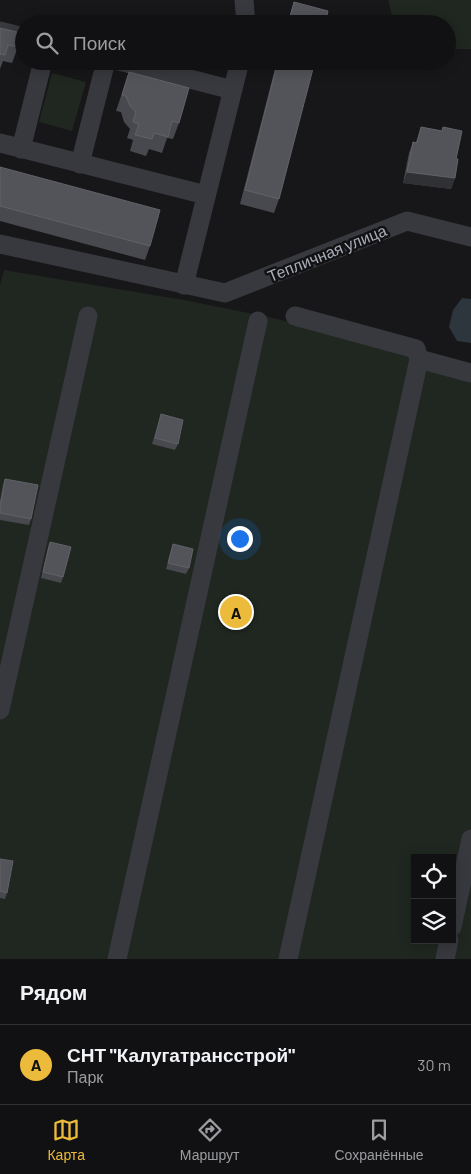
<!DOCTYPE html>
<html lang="ru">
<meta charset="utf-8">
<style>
:root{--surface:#111113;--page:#1e1f21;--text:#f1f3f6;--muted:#9c9da0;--line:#303133;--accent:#edbb3b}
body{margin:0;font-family:Barlow,sans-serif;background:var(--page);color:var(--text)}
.controls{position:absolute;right:15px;bottom:15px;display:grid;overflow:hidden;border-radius:0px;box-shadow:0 2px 12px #0003}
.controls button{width:45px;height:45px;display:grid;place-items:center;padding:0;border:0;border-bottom:1px solid var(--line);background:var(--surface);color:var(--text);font:25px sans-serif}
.you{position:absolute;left:239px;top:538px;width:18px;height:18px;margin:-12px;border:4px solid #fff;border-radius:50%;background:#1a73e8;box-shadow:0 0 0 8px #1a73e833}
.badge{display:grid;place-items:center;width:32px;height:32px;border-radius:50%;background:var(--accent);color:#111;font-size:16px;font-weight:700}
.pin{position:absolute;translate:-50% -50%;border:2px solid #fff;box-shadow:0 1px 5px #0006}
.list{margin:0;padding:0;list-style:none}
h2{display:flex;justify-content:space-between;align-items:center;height:65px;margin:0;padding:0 20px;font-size:21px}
h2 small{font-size:16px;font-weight:400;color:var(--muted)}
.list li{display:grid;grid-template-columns:32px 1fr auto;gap:15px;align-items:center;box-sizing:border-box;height:80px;padding:0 20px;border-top:1px solid var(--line)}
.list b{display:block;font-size:19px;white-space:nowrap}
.list p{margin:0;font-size:16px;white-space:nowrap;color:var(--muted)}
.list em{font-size:16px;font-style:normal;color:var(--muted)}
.icon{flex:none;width:28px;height:28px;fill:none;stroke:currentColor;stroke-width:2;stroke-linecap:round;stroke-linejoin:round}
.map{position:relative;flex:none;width:471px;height:959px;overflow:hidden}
.search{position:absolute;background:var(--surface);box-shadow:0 2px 12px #0003;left:15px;right:15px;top:15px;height:55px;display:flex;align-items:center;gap:12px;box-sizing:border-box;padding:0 18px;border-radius:28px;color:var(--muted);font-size:19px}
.sheet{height:145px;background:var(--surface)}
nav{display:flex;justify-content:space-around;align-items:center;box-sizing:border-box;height:70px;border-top:1px solid var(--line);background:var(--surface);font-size:14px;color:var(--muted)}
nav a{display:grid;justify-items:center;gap:2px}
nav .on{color:var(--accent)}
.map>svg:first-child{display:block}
</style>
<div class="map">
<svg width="471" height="959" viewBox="0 0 471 959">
<rect width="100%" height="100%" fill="#171719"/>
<!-- green -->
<path fill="#1f2720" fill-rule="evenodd" d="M 388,0 L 471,0 L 471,49 L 447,49 L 447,24 L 394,24 Z
M 52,73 L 86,82 L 72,131 L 39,122 Z
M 4,270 L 184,300 L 273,318 L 471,367 L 471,959 L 0,959 L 0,285 ZM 415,858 L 452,858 L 452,940 L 415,940 Z"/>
<!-- water -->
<path fill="#2d353d" d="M 462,298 L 471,299 L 471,343 L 457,341 L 449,327 L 453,310 Z"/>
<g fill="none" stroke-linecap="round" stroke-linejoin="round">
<!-- minor -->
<path stroke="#38393e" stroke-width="19" d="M 244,0 L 246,24
M 0,31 L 24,37
M 119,61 L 233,90
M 0,143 L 206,195
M 21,149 L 43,61
M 80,164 L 106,61
M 0,244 L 225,293 L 407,221 L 471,237
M 184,285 L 240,61
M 419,359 L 471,373
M 0,710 L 88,316
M 452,927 L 471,839
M 117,959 L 258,321
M 288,959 L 419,359 L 416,349 L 295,316
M 445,959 L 449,940"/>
</g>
<!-- wall -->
<path fill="#48494e" d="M 294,2 L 325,24 L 287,24 Z
M 0,28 L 18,47 L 12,63 L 3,61 L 0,69 Z
M 277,61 L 315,61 L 279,199 L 274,213 L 240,204 Z
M 129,72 L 179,123 L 173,139 L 167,138 L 162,153 L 149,149 L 146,156 L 130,151 L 133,140 L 127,138 L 130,129 L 124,122 L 121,112 L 116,111 Z
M 421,127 L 442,131 L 443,127 L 456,159 L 455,178 L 451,189 L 403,183 L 409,153 L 413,142 L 416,142 Z
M 0,167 L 150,246 L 145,260 L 0,221 Z
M 161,414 L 178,444 L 175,450 L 152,444 Z
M 5,479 L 31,519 L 29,525 L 0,520 L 0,501 L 3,485 Z
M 50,542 L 63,577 L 61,583 L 41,578 L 48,548 Z
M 173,544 L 189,568 L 186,574 L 166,569 Z
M 0,859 L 7,893 L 5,899 L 0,898 Z"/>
<!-- shaded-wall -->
<path fill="#303134" d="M 407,172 L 455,178 L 451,189 L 403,183 Z"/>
<!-- building -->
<path fill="#535459" stroke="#606268" d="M 294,2 L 328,11 L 325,24 L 288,24 Z
M 0,28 L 21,33 L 18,47 L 8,45 L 5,55 L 1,54 L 0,55 Z
M 278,61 L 315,61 L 279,199 L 245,190 Z
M 129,72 L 189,88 L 179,123 L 172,121 L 168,137 L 154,133 L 152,139 L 135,135 L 139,124 L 133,122 L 136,112 L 130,106 L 126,96 L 122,95 Z
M 421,127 L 442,131 L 443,127 L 462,131 L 456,159 L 458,159 L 455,178 L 407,172 L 413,142 L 417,143 Z
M 0,167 L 160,210 L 150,246 L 0,206 Z
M 161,414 L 183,420 L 178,444 L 155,438 Z
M 5,479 L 38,485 L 31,519 L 0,513 L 0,507 Z
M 50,542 L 71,547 L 63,577 L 43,572 Z
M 173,544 L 193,549 L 189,568 L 168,563 Z
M 0,859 L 13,861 L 7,893 L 0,891 Z"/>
<g text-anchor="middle" stroke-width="5" stroke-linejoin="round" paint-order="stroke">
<!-- street labels -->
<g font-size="16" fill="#a9adb8" stroke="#121214">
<text transform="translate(327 253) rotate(-22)" y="6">Тепличная улица</text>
</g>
</g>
</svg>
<div class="controls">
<button><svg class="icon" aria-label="locate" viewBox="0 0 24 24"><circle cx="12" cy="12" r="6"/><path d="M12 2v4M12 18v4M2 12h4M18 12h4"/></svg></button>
<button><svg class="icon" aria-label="layers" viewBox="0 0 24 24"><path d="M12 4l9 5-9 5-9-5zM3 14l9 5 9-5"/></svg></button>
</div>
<div class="you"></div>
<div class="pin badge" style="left:236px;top:612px">A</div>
<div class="search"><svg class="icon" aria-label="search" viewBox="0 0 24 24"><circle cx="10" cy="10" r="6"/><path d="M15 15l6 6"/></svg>Поиск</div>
</div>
<section class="sheet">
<h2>Рядом<small></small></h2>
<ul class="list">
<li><span class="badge">A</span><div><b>СНТ &quot;Калугатрансстрой&quot;</b><p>Парк</p></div><em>30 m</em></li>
</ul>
</section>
<nav>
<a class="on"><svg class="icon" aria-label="map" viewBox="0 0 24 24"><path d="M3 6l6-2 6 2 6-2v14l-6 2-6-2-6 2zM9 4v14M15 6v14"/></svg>Карта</a>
<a><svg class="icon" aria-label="directions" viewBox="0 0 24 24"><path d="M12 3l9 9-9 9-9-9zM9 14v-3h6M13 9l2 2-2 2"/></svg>Маршрут</a>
<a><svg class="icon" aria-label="saved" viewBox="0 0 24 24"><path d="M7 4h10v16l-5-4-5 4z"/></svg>Сохранённые</a>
</nav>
